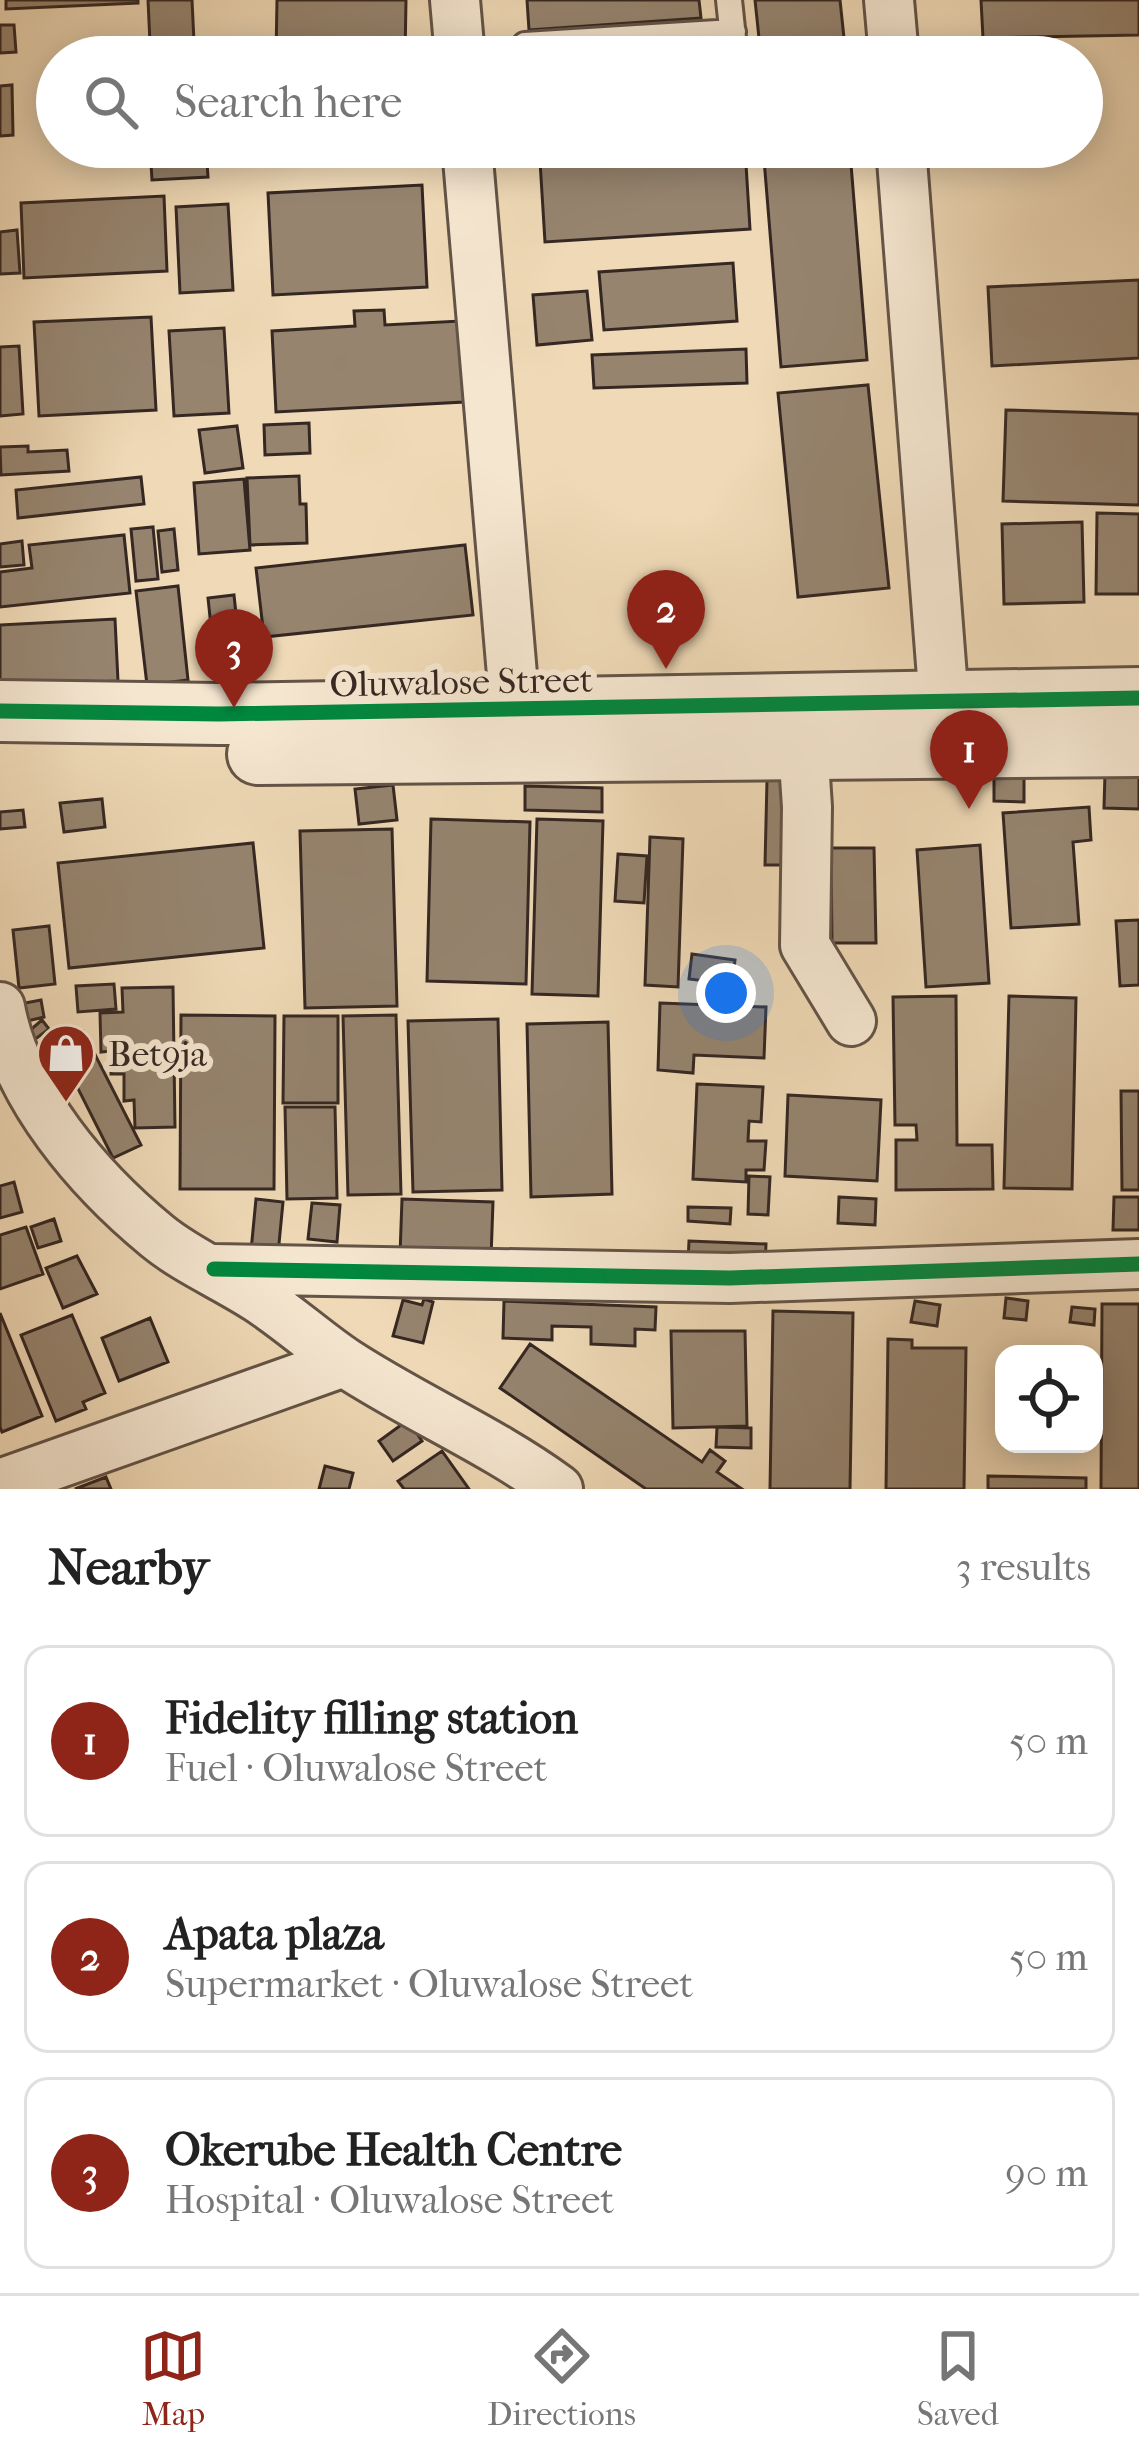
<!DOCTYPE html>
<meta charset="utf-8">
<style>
:root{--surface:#fff;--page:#f6f6f6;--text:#222;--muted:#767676;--line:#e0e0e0;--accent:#8f2418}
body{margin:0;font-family:"IM FELL French Canon",serif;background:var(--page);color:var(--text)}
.controls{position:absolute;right:36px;bottom:36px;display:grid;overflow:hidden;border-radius:24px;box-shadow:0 6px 30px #0003}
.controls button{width:108px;height:108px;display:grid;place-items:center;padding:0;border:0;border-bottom:3px solid var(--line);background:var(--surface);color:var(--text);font:60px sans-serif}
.you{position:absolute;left:726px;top:993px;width:42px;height:42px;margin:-30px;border:9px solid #fff;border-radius:50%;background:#1a73e8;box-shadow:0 0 0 18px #1a73e833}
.badge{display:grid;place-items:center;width:78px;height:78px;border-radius:50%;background:var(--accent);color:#fff;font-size:39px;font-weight:700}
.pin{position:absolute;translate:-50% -99px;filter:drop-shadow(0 3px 6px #0008)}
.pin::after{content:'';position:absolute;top:63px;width:42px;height:36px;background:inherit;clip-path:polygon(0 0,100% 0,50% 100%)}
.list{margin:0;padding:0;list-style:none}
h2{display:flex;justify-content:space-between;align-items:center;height:156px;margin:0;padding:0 48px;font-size:51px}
h2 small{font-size:39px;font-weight:400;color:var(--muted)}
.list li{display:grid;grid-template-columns:78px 1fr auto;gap:36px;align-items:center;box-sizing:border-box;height:192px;margin:0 24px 24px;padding:0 24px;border:3px solid var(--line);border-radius:24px}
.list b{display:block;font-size:45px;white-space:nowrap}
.list p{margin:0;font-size:39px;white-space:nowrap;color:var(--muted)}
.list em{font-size:39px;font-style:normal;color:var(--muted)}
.icon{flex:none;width:66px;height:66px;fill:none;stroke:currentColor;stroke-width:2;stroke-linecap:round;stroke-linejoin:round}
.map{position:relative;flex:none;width:1139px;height:1489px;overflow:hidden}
.search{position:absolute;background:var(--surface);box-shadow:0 6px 30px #0003;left:36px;right:36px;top:36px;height:132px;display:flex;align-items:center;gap:30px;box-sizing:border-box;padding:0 42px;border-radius:66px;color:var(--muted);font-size:45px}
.sheet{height:804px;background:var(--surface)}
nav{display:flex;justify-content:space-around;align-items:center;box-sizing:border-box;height:168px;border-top:3px solid var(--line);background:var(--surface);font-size:33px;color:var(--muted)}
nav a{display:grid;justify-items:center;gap:6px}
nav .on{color:var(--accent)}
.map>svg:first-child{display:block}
</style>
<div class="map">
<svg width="1139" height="1489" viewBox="0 0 1139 1489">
<rect width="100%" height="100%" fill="#efd9b6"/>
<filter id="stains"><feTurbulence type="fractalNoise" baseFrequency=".00167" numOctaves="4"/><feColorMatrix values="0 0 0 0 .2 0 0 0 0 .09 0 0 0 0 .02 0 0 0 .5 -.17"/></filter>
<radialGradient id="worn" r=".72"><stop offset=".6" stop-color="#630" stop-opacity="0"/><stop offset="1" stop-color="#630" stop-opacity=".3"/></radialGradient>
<!-- building -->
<path fill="#96846f" stroke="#352722" stroke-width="3" d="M 6,0 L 138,0 L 138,3 L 6,9 Z
M 148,0 L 192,0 L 194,42 L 150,43 Z
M 277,0 L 406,0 L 405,57 L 276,57 Z
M 527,0 L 699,0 L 701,18 L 529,30 Z
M 755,0 L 840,0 L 846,57 L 761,57 Z
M 981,0 L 1139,0 L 1139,35 L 983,38 Z
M 0,25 L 14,25 L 16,52 L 0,53 Z
M 12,85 L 13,135 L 0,136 L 0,86 Z
M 150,147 L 206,147 L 208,177 L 152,180 Z
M 238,147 L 310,147 L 310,157 L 238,160 Z
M 326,147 L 430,147 L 430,157 L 326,160 Z
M 745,148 L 750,229 L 545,242 L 540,161 Z
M 850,152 L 867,360 L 781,367 L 764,159 Z
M 422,185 L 427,287 L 273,295 L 268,193 Z
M 164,196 L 167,271 L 24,278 L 21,203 Z
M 228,204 L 233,290 L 180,293 L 176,207 Z
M 17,230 L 20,273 L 0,274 L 0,232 Z
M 733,263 L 737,321 L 604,330 L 599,272 Z
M 1139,280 L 1139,358 L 992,366 L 988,287 Z
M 587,291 L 592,340 L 537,345 L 533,295 Z
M 384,310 L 385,325 L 460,321 L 464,402 L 276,412 L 272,331 L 355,326 L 354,311 Z
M 151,317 L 156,410 L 39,416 L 34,322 Z
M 224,328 L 229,413 L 174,416 L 169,331 Z
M 19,346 L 23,414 L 0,416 L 0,347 Z
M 746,349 L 747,383 L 594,388 L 592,355 Z
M 868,385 L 889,588 L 798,597 L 778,393 Z
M 1006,410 L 1139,414 L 1139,505 L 1003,501 Z
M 309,423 L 310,453 L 265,455 L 264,425 Z
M 237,426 L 243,468 L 205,473 L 199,430 Z
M 28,446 L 28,452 L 67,450 L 69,471 L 1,475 L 0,447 Z
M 299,476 L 300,504 L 306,504 L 307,543 L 250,545 L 247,478 Z
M 141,477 L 144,504 L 18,518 L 16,490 Z
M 244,479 L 250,550 L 199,554 L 194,483 Z
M 1097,513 L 1139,514 L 1139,594 L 1096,594 Z
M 1082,522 L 1084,602 L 1004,604 L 1002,524 Z
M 153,527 L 158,579 L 136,581 L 131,529 Z
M 174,529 L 178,570 L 162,572 L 158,531 Z
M 124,535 L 130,593 L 0,607 L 0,572 L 32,568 L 29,545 Z
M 22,541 L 24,565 L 0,567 L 0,544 Z
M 465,545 L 473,615 L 264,637 L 256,568 Z
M 178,586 L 188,680 L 147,685 L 136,591 Z
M 234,595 L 242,671 L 216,673 L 208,598 Z
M 115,619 L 118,681 L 0,686 L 0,625 Z
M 994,772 L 1024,773 L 1024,802 L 994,801 Z
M 1105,773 L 1139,774 L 1139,809 L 1104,808 Z
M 767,780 L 790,781 L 789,865 L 765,865 Z
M 393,785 L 397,820 L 359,824 L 355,789 Z
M 525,786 L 602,788 L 602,812 L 525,810 Z
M 102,799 L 105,827 L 64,832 L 60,803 Z
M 1089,807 L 1091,840 L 1073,842 L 1079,924 L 1011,928 L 1003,813 Z
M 23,810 L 25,827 L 0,829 L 0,812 Z
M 431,819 L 530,822 L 526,984 L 427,981 Z
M 537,819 L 603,821 L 598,996 L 532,994 Z
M 392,829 L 397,1006 L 305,1008 L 300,831 Z
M 650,837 L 683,839 L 678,987 L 645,985 Z
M 253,843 L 264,948 L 69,968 L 58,863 Z
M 980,845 L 989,983 L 926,987 L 917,850 Z
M 831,848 L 874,848 L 876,943 L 832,943 Z
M 618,854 L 647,856 L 644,903 L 615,901 Z
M 1139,920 L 1139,985 L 1120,986 L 1116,921 Z
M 49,926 L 55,984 L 19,988 L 13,930 Z
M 692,954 L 735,960 L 732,984 L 689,979 Z
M 114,984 L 116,1009 L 78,1012 L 76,986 Z
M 173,987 L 175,1127 L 135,1128 L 134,1100 L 124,1101 L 124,1074 L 111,1074 L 111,1051 L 101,1052 L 100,1013 L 123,1012 L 122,988 Z
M 956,996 L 957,1145 L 992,1145 L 993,1189 L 896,1190 L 896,1140 L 917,1140 L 916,1125 L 895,1125 L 893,997 Z
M 1009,996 L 1076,998 L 1072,1189 L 1004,1188 Z
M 41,1000 L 44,1017 L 23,1022 L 20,1004 Z
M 660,1003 L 766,1007 L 764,1058 L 694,1055 L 693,1073 L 658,1070 Z
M 181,1015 L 275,1016 L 274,1189 L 180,1189 Z
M 396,1015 L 401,1194 L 348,1195 L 343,1016 Z
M 284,1016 L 338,1016 L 338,1103 L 283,1103 Z
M 498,1019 L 502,1190 L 413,1192 L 408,1021 Z
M 42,1020 L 49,1029 L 34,1040 L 28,1032 Z
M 608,1022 L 612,1194 L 531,1197 L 527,1024 Z
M 83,1031 L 141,1145 L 113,1158 L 56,1045 Z
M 697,1084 L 763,1087 L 761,1122 L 749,1121 L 748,1141 L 766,1141 L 764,1170 L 746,1170 L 746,1182 L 693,1179 Z
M 1121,1091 L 1139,1091 L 1139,1190 L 1122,1190 Z
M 788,1095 L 881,1100 L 877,1181 L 785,1176 Z
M 285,1107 L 335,1107 L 337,1198 L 287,1199 Z
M 749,1176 L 770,1177 L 768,1215 L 748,1214 Z
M 14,1182 L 22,1212 L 0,1218 L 0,1186 Z
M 839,1197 L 876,1199 L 875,1225 L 838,1223 Z
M 1114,1197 L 1139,1197 L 1139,1230 L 1113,1230 Z
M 256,1199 L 283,1202 L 278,1254 L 251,1251 Z
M 402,1199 L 493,1202 L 491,1258 L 400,1255 Z
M 312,1203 L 340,1205 L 337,1242 L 308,1239 Z
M 688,1207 L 731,1208 L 730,1224 L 688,1221 Z
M 54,1219 L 61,1241 L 38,1248 L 31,1227 Z
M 26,1227 L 43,1274 L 0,1289 L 0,1235 Z
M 689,1241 L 766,1244 L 765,1266 L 688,1262 Z
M 77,1256 L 97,1294 L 63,1308 L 46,1268 Z
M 1006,1298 L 1028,1301 L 1026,1320 L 1004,1318 Z
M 424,1299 L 433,1302 L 423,1343 L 393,1336 L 403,1300 L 422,1305 Z
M 504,1301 L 656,1307 L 655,1330 L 635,1329 L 635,1346 L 591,1344 L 591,1327 L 552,1326 L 552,1340 L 503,1338 Z
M 915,1301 L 940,1305 L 937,1326 L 911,1322 Z
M 1102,1304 L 1139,1304 L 1139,1489 L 1101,1489 Z
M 1072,1307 L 1095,1309 L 1094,1325 L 1070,1322 Z
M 773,1311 L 853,1313 L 850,1489 L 770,1489 Z
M 0,1313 L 42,1416 L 2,1432 L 0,1427 Z
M 72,1315 L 105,1393 L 83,1402 L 86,1409 L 56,1421 L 21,1335 Z
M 150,1318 L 168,1362 L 119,1381 L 102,1338 Z
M 671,1331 L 745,1331 L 747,1426 L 673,1428 Z
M 888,1339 L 912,1340 L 912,1348 L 966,1348 L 964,1489 L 886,1489 Z
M 530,1344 L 702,1462 L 710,1450 L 725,1461 L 717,1472 L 742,1489 L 646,1489 L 500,1388 Z
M 408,1420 L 422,1441 L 393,1461 L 379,1441 Z
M 717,1427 L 751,1428 L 751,1448 L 716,1447 Z
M 442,1451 L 469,1489 L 404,1489 L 398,1481 Z
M 325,1466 L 353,1473 L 349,1489 L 319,1489 Z
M 988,1476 L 1086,1478 L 1086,1489 L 988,1489 Z
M 106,1477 L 111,1489 L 75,1489 Z"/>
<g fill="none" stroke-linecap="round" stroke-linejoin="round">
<!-- service casing -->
<g stroke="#645447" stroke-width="30">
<path id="service" d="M 729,0 L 735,57
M 525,45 L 733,32"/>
</g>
<!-- minor casing -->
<g stroke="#645447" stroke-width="54">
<path id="minor" d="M 455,0 L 460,57
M 889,0 L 894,57
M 467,147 L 515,710
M 901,147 L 944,703
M 801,716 L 807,807 L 805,945 L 851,1021
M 0,1007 C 16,1096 89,1180 157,1236 C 186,1260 226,1277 258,1298 C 289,1318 316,1343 346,1363 C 415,1408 491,1440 558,1489
M 214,1269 L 730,1278 L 1139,1264
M 0,1484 L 344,1362"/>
</g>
<!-- tertiary casing -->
<g stroke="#645447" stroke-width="66">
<path id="tertiary" d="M 0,711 L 219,714 L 1139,698
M 258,754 L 1139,746"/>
</g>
<!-- service -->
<use href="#service" stroke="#f5e6d0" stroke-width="24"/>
<!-- minor -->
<use href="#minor" stroke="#f5e6d0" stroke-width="48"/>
<!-- tertiary -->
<use href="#tertiary" stroke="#f5e6d0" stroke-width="60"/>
<!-- cycleway casing -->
<g stroke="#f5e6d0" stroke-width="22">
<path id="cycleway" d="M 0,711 L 219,714 L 1139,698
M 214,1269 L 730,1278 L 1139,1264"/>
</g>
<!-- cycleway -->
<use href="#cycleway" stroke="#00873e" stroke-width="15"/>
</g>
<!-- icons -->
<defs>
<g id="shop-pin" transform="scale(3)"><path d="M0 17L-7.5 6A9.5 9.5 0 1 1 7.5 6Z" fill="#8f2418" stroke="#f5e6d0"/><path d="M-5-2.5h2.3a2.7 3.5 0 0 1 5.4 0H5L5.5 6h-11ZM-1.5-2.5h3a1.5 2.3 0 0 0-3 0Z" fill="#fff"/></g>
</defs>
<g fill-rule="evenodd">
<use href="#shop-pin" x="66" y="1053"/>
</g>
<g text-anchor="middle" stroke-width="12" stroke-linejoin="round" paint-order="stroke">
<!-- street labels -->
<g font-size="36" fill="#352722" stroke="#f5e6d0">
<text transform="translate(461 681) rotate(-1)" y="13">Oluwalose Street</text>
</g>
<!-- poi labels -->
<g font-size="36" fill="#352722" stroke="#f5e6d0" text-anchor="start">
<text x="108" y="1066">Bet9ja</text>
</g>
</g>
<rect width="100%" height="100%" filter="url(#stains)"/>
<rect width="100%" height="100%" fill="url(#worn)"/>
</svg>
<div class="controls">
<button><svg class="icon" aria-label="locate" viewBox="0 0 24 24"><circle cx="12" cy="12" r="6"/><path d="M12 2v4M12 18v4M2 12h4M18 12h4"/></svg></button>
</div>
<div class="you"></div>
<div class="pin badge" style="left:969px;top:809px">1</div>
<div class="pin badge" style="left:666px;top:669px">2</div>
<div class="pin badge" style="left:234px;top:708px">3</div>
<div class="search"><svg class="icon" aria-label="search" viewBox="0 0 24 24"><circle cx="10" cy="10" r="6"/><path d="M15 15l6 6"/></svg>Search here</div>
</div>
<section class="sheet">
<h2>Nearby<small>3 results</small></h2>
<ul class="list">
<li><span class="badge">1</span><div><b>Fidelity filling station</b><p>Fuel · Oluwalose Street</p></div><em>50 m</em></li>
<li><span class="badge">2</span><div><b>Apata plaza</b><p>Supermarket · Oluwalose Street</p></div><em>50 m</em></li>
<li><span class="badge">3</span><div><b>Okerube Health Centre</b><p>Hospital · Oluwalose Street</p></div><em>90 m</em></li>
</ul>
</section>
<nav>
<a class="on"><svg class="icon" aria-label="map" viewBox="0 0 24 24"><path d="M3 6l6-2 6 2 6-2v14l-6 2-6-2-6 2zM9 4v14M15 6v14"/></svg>Map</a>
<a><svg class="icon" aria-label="directions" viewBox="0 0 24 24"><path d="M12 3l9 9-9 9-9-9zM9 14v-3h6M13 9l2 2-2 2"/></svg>Directions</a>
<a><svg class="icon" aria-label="saved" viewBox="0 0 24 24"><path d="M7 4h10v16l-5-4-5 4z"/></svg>Saved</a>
</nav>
